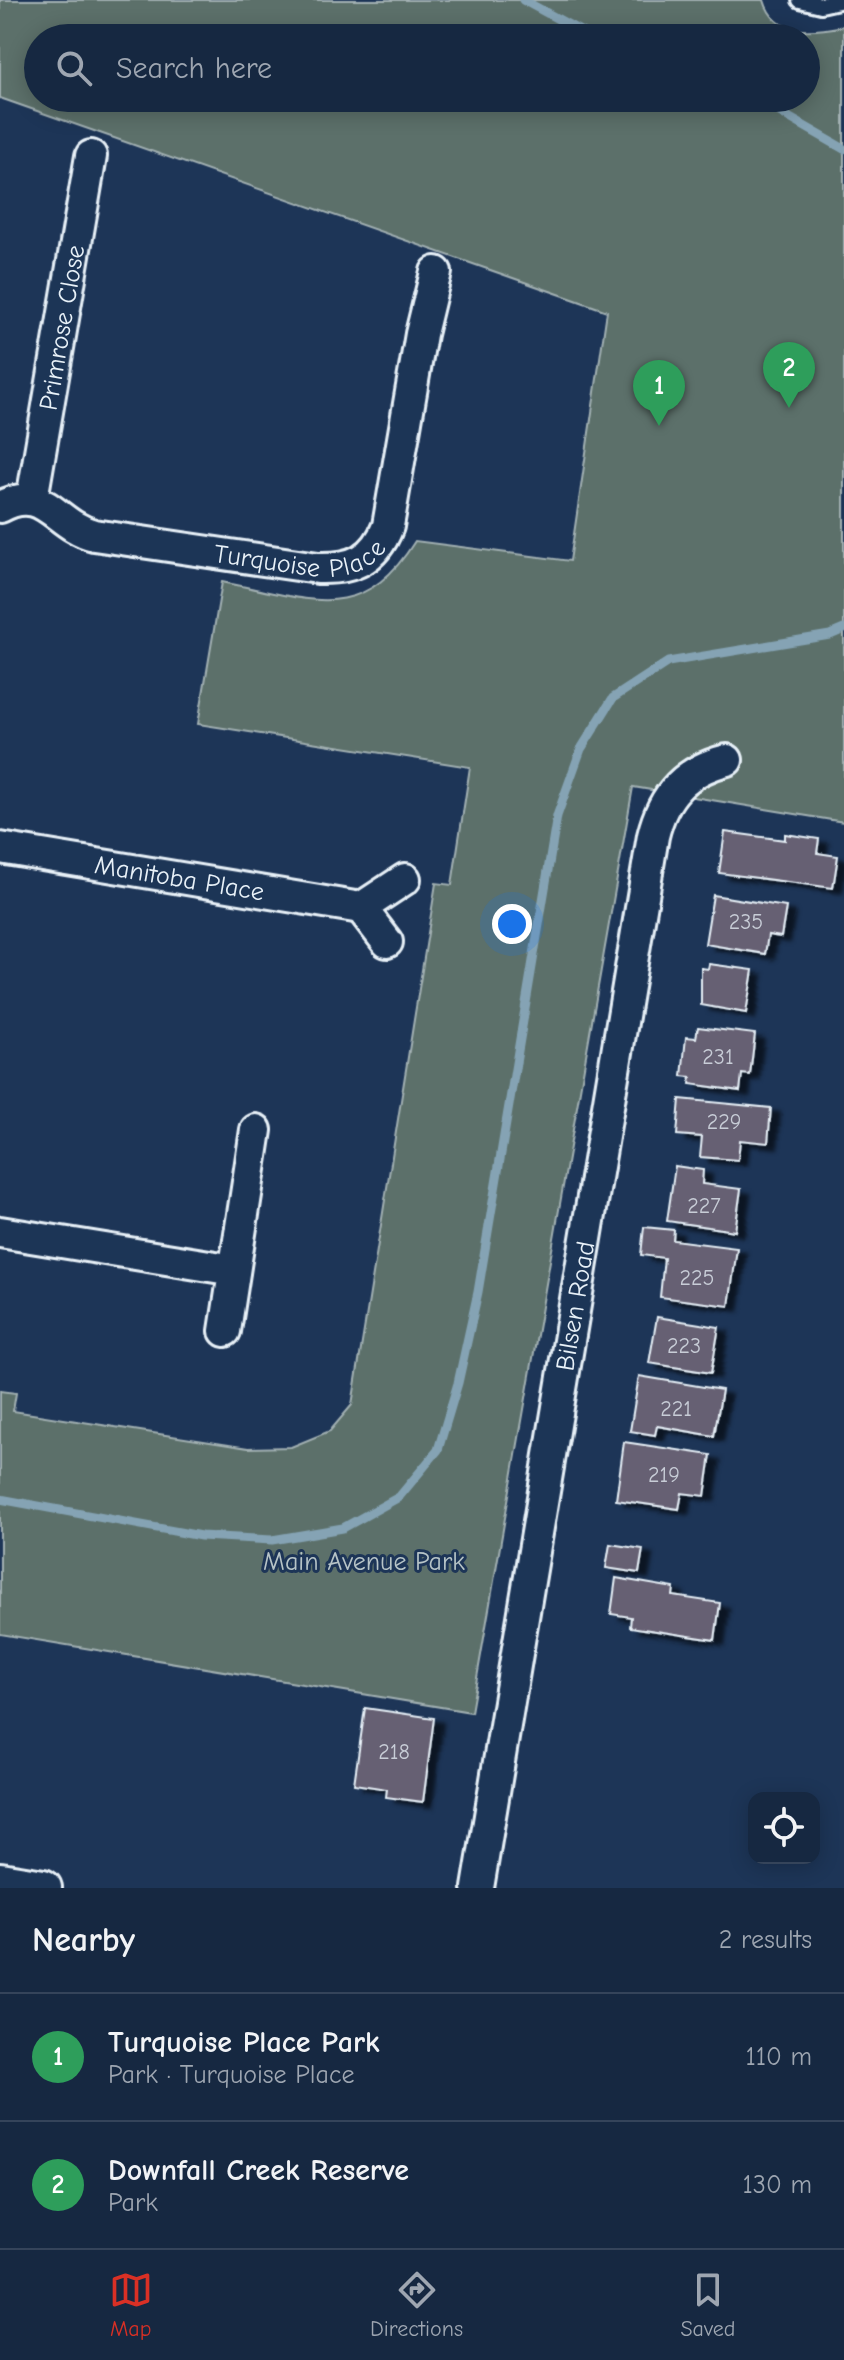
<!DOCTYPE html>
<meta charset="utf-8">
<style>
:root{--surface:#162841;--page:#1f3048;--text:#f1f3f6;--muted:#9ea6b1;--line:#35445a;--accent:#d93025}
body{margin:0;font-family:"Comic Neue",sans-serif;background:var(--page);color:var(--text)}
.controls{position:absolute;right:24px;bottom:24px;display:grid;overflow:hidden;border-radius:16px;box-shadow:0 4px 20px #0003}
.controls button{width:72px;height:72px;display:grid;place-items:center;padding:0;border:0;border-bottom:2px solid var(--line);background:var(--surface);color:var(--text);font:40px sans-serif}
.you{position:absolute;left:512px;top:924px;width:28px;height:28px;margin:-20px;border:6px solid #fff;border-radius:50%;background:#1a73e8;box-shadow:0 0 0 12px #1a73e833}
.badge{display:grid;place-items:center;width:52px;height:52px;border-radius:50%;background:var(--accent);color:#fff;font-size:26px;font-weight:700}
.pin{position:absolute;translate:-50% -66px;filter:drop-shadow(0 2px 4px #0008)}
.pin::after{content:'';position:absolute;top:42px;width:28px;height:24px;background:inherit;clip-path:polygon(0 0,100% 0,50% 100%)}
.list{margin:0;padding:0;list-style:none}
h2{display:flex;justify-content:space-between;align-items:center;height:104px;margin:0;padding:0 32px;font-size:34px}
h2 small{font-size:26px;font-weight:400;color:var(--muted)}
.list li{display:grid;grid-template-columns:52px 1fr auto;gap:24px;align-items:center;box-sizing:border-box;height:128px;padding:0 32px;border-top:2px solid var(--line)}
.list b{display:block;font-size:30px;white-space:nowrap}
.list p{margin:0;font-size:26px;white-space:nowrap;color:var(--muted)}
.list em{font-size:26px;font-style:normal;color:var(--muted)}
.icon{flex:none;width:44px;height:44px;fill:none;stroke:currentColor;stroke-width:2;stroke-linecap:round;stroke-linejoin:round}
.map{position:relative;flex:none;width:844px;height:1888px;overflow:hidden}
.search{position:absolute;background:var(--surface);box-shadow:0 4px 20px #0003;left:24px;right:24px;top:24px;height:88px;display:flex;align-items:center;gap:20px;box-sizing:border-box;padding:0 28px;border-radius:44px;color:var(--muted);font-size:30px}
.sheet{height:360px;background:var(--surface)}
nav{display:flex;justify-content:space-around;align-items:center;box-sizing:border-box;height:112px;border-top:2px solid var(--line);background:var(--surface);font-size:22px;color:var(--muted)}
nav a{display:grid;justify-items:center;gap:4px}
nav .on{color:var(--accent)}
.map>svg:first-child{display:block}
</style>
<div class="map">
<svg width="844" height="1888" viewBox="0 0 844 1888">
<defs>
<filter id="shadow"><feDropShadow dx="9" dy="5" stdDeviation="2" flood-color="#0009"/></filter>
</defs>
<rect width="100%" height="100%" fill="#1d3557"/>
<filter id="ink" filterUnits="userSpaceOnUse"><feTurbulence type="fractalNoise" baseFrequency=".0125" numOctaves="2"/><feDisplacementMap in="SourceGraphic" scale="16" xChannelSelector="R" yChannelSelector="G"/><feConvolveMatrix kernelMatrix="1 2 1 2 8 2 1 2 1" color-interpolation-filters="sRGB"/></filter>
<g filter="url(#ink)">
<!-- green -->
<path fill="#5b706b" stroke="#a2b0b2" stroke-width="2" fill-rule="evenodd" d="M 0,0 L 764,0 C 775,38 813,32 844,26 L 844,822 L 633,787 L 471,1712 L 0,1634 L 0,1391 L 16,1393 L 13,1411 L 248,1448 L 291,1447 L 330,1431 L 352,1405 L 436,883 L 452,885 L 470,767 L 198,724 L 222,582 C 307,598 361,628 415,541 L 570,561 L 607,311 L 0,98 ZM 38,38 L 806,38 L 806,98 L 38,98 Z"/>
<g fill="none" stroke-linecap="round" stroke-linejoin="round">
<!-- stream -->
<path stroke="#85a3b4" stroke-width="9" d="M 523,0 L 593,38
M 755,98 L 844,149
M 0,1499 L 201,1536 L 272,1540 L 343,1528 L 399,1497 L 438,1450 L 458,1383 L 478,1292 L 557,816 L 581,749 L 613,698 L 668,662 L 830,635 L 844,629"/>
</g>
<!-- building -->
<path fill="#666173" stroke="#e8f1f8" stroke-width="2" filter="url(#shadow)" d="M 725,832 L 785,840 L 785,834 L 819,839 L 817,853 L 838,856 L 833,888 L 719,873 Z
M 713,895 L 786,907 L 781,937 L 768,935 L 765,954 L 705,944 Z
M 709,964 L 753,970 L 746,1013 L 701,1005 L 701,968 L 708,969 Z
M 698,1027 L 755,1034 L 750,1075 L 742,1074 L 740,1091 L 690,1084 L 691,1077 L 682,1076 L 686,1037 L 696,1038 Z
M 680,1099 L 771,1108 L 768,1143 L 740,1140 L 738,1160 L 700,1157 L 702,1137 L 677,1135 Z
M 675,1166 L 703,1170 L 702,1184 L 741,1189 L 735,1231 L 667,1221 Z
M 644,1227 L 674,1230 L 673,1240 L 737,1248 L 729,1306 L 660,1297 L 664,1258 L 641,1255 Z
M 657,1317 L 719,1327 L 711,1373 L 649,1363 Z
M 639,1376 L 722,1390 L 714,1436 L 657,1426 L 655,1435 L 630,1431 Z
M 624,1442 L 711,1455 L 705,1496 L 682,1493 L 679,1509 L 616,1500 Z
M 610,1544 L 643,1549 L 639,1573 L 606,1568 Z
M 616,1578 L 674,1588 L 673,1596 L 720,1603 L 715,1640 L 630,1627 L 631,1617 L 611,1614 Z
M 365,1708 L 434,1718 L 423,1802 L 386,1797 L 387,1789 L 354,1784 Z"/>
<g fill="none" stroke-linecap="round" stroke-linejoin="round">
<!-- service casing -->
<g stroke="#e8f1f8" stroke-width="20">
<path id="service" d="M 800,0 L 821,5 L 843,0"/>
</g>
<!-- minor casing -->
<g stroke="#e8f1f8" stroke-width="36">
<g id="minor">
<path id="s1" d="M 32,499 L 91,156"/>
<path id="s2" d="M 0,507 C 45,483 54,525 94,535 L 318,568 C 353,569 375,560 388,526 L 421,334 L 436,272"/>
<path id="s3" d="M 0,848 L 361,908"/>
<path d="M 387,942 L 361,908 L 405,879"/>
<path d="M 0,1232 L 234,1270"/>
<path d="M 225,1331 L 256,1130"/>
<path id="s4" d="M 478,1888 L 653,836 C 663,794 686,770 727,760"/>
</g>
</g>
<!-- tertiary casing -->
<g stroke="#e8f1f8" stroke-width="42">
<path id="tertiary" d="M 0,1881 L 43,1888"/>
</g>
<!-- service -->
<use href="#service" stroke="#1d3557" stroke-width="14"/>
<!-- minor -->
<use href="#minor" stroke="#1d3557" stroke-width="30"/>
<!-- tertiary -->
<use href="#tertiary" stroke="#1d3557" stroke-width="36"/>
</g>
</g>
<g text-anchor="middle" stroke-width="6" stroke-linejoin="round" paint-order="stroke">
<!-- number labels -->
<g font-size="22" fill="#c8cdd7">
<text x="746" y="929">235</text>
<text x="718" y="1064">231</text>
<text x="724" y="1129">229</text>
<text x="704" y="1213">227</text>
<text x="697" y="1285">225</text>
<text x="684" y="1353">223</text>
<text x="676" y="1416">221</text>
<text x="664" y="1482">219</text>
<text x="394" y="1759">218</text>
</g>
<!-- street labels -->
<g font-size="26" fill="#e8f1f8" stroke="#1d3557">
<text dy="9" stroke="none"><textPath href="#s1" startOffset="174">Primrose Close</textPath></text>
<text dy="9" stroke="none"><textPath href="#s2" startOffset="314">Turquoise Place</textPath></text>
<text dy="9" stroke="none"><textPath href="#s3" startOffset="182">Manitoba Place</textPath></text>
<text dy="9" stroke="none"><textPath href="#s4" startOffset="590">Bilsen Road</textPath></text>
</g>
<!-- park labels -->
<g font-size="26" fill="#b7c4c7" stroke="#1d3557">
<text x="364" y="1570">Main Avenue Park</text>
</g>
</g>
</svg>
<div class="controls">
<button><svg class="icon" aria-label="locate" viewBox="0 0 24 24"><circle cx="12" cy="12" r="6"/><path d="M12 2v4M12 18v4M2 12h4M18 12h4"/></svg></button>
</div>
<div class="you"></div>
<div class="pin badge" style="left:659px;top:426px;background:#2e9e5b">1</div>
<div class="pin badge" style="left:789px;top:408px;background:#2e9e5b">2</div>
<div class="search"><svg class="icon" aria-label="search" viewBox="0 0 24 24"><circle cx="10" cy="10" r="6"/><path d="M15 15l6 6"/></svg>Search here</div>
</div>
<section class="sheet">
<h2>Nearby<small>2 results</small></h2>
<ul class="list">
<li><span class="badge" style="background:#2e9e5b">1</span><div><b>Turquoise Place Park</b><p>Park · Turquoise Place</p></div><em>110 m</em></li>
<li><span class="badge" style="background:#2e9e5b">2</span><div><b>Downfall Creek Reserve</b><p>Park</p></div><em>130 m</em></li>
</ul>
</section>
<nav>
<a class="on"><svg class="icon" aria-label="map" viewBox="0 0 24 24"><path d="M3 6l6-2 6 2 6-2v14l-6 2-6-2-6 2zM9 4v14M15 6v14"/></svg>Map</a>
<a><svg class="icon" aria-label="directions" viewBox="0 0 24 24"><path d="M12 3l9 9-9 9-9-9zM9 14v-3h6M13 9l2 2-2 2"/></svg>Directions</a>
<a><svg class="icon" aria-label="saved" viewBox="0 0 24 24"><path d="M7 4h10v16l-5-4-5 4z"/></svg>Saved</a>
</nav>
